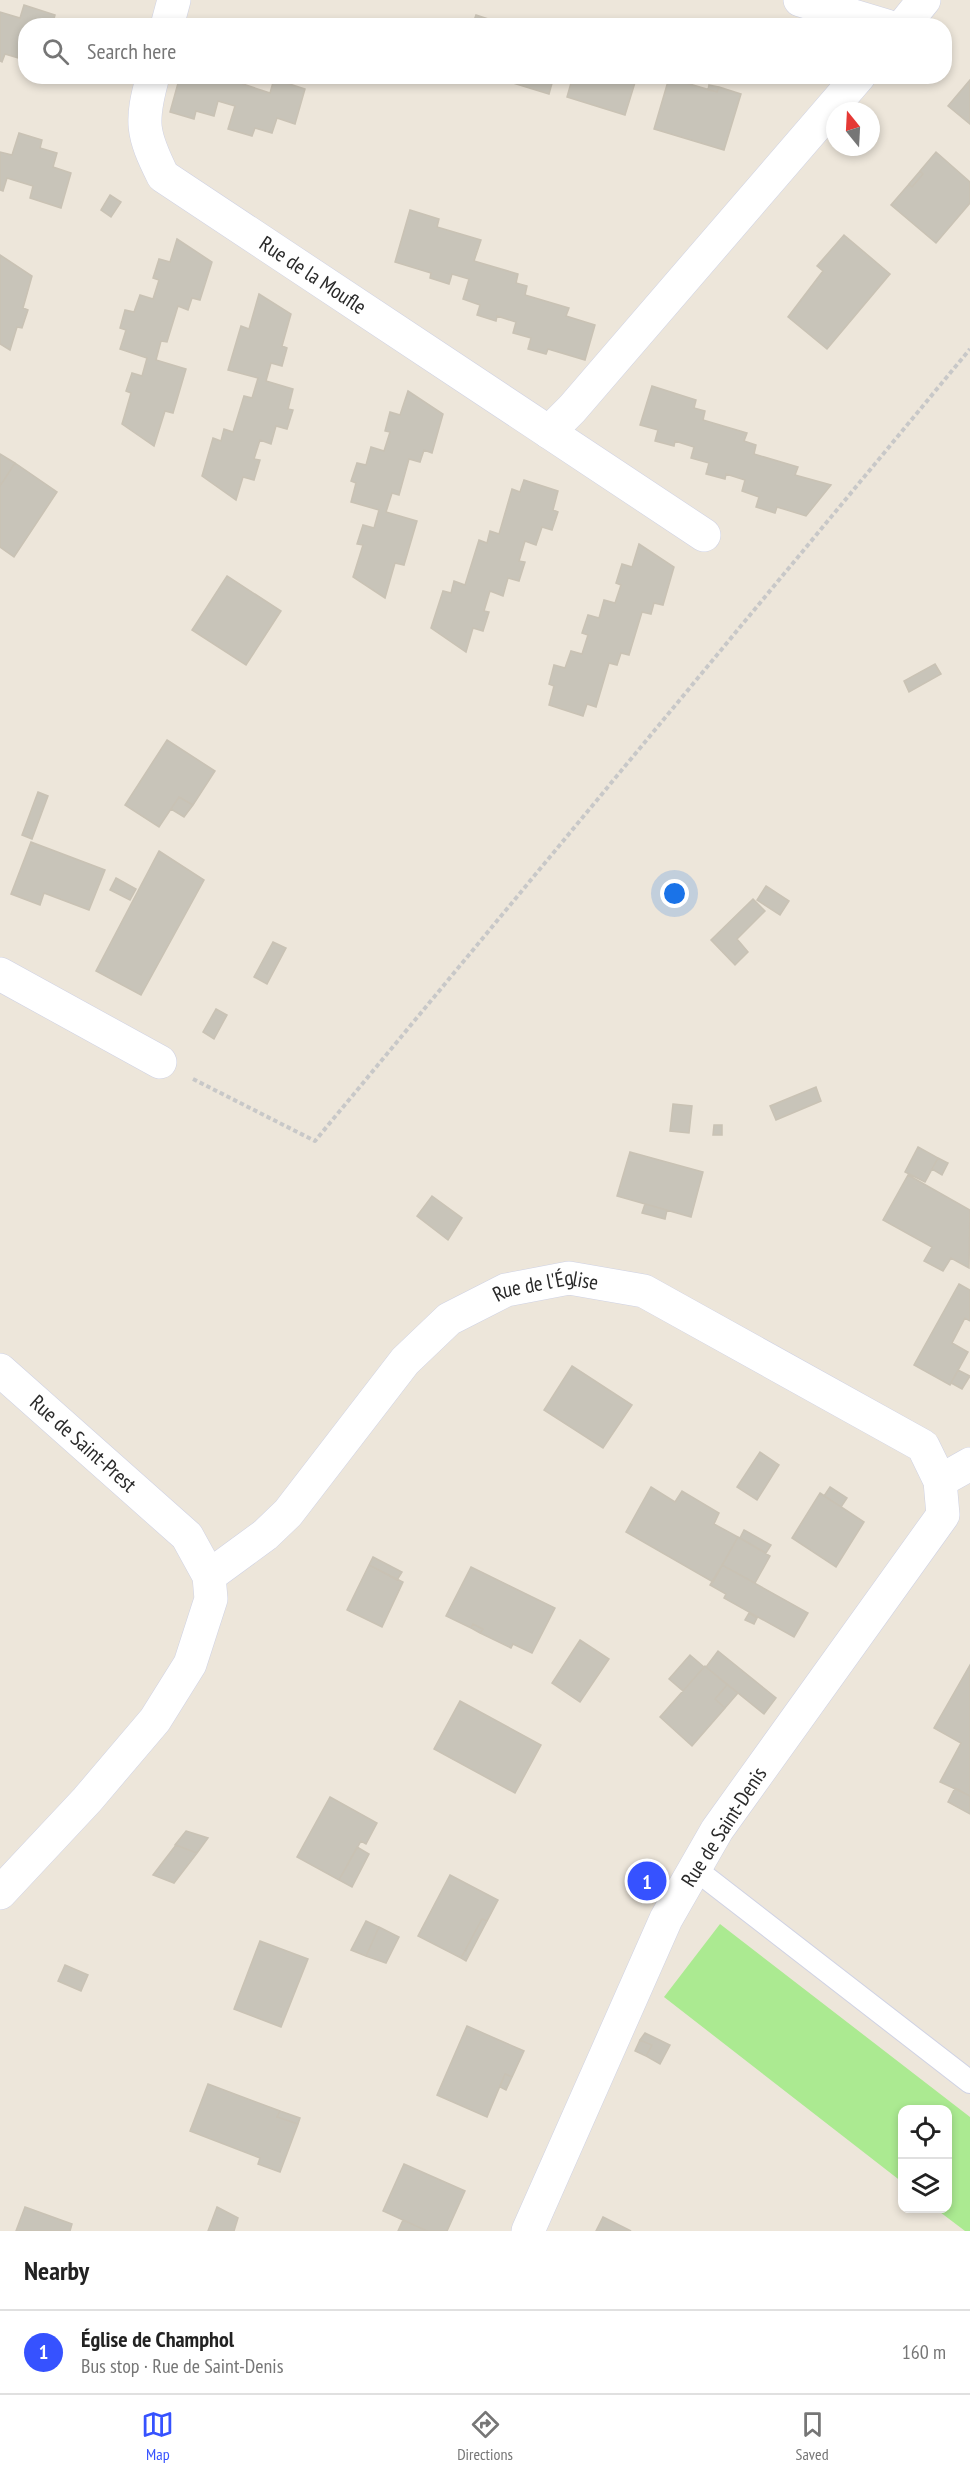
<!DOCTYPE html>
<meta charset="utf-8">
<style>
:root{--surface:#fff;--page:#f6f6f6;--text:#222;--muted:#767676;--line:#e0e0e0;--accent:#3652ff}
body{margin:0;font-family:"PT Sans Narrow",sans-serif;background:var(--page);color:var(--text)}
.controls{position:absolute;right:18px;bottom:18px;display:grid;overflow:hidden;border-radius:12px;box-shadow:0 3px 9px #0003}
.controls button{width:54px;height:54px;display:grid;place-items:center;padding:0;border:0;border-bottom:2px solid var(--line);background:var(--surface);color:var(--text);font:30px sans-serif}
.compass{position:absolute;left:826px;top:102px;width:54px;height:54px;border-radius:50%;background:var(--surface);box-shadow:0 3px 9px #0003;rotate:342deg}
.you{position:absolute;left:675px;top:894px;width:21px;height:21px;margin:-15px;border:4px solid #fff;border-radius:50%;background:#1a73e8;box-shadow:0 0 0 9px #1a73e833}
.badge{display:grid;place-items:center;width:39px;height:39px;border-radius:50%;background:var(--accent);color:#fff;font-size:20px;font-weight:700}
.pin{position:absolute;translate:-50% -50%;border:3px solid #fff;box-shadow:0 2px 6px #0006}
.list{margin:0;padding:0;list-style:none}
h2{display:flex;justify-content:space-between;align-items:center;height:78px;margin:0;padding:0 24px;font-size:26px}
h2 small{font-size:20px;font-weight:400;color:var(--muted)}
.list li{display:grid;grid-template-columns:39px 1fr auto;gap:18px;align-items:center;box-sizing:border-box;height:84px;padding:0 24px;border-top:2px solid var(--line)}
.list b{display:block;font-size:22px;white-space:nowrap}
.list p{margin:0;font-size:20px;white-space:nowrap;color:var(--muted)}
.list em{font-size:20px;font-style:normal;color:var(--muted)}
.icon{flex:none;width:33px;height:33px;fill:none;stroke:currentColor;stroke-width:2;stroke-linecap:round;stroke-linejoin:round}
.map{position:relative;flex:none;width:970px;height:2231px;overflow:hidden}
.search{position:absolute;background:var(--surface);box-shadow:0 3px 9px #0003;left:18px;right:18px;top:18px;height:66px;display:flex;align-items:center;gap:15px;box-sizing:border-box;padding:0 21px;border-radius:24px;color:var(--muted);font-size:22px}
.sheet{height:162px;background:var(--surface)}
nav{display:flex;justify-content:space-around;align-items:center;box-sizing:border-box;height:84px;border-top:2px solid var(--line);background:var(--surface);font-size:16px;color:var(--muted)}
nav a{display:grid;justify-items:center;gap:3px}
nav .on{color:var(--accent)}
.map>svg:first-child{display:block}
</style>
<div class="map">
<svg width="970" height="2231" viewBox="0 0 970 2231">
<rect width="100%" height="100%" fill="#ede6da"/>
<!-- green -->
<path fill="#abea91" d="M 720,1924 L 970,2117 L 970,2231 L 965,2231 L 936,2209 L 948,2208 L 948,2110 L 902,2110 L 902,2182 L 664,1997 Z"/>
<!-- building -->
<path fill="#c8c4b9" stroke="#c9c2b4" stroke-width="1.5" d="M 24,5 L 55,15 L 52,26 L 26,26 L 26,49 L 22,59 L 5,54 L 2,62 L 0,61 L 0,12 L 20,18 Z
M 476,15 L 510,26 L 472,26 Z
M 180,76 L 245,76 L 243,84 L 270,93 L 274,79 L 305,89 L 295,124 L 277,118 L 272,133 L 255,128 L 252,136 L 228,129 L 235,106 L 218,101 L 214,116 L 196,111 L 194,119 L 170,112 Z
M 490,76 L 554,76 L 549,94 Z
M 573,76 L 637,76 L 625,115 L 567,97 Z
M 669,78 L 717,92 L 719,87 L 741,94 L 724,150 L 654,129 Z
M 970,80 L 970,124 L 948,106 Z
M 709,85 L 719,87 L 717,92 L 708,90 Z
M 19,133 L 42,140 L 40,148 L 57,153 L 53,167 L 71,173 L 61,208 L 30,198 L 33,186 L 7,178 L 3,191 L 0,190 L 0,152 L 12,155 Z
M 936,152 L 970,182 L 970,203 L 936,243 L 891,205 L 909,184 L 912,187 L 923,174 L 920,171 Z
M 920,171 L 923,174 L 912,187 L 909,184 Z
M 110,195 L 121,202 L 111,217 L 101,210 Z
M 410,210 L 439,219 L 437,227 L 481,240 L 474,261 L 518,274 L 516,283 L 527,286 L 525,295 L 569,308 L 566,316 L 595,325 L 585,360 L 548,349 L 546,354 L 528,349 L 531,338 L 513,333 L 516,322 L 497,316 L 496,321 L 477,315 L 480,305 L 463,299 L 469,279 L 452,274 L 449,284 L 430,278 L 431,273 L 395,262 Z
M 844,235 L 890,274 L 827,349 L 788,317 L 823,271 L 817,266 Z
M 177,239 L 212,262 L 200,300 L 192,298 L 188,310 L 178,306 L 167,342 L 161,341 L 156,360 L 186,369 L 173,413 L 165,411 L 154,446 L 122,424 L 131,393 L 126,391 L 132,373 L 142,376 L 147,358 L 120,349 L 126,330 L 120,328 L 125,310 L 134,312 L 140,295 L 153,299 L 159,280 L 153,278 L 159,259 L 170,262 Z
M 0,255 L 32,276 L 23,308 L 28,310 L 22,328 L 17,327 L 10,350 L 0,344 Z
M 259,294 L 291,314 L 282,346 L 287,348 L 282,366 L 271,363 L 266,381 L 293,389 L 288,409 L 293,410 L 287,429 L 276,426 L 271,444 L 260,440 L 254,459 L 260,460 L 254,480 L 243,477 L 236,500 L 202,476 L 213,438 L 221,441 L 224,429 L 233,432 L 244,396 L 252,398 L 258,378 L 228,370 L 241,326 L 249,329 Z
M 652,386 L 696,400 L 694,408 L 705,411 L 703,420 L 747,433 L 744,441 L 756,445 L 754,454 L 798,467 L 795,475 L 831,485 L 806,516 L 777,507 L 775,513 L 756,507 L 759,497 L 742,491 L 745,480 L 726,474 L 725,479 L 706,474 L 709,463 L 691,458 L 694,447 L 675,441 L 674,446 L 655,441 L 658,430 L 640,425 Z
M 408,391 L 443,414 L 432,453 L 424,450 L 420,462 L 409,459 L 399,495 L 392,493 L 386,512 L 417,521 L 404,565 L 395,563 L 385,598 L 353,577 L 363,545 L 357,544 L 363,525 L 374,528 L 379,510 L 351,502 L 356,483 L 351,481 L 357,463 L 366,465 L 371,447 L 384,451 L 390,432 L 385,431 L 390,412 L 400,415 Z
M 0,454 L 15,463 L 0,486 Z
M 15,463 L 57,492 L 14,557 L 0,547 L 0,486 Z
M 524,480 L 558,491 L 553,510 L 558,512 L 552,530 L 542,527 L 536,545 L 525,541 L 519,561 L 525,562 L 519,581 L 508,578 L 503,596 L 490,591 L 484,611 L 489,612 L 483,631 L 473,628 L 466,652 L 431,628 L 443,591 L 451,593 L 454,581 L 465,585 L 479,540 L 487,543 L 490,531 L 499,534 L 512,489 L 520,492 Z
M 639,544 L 674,567 L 663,605 L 654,603 L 651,614 L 642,612 L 629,655 L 621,653 L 617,665 L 609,663 L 596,707 L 587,704 L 583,716 L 549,705 L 554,686 L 549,684 L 554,665 L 565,668 L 571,651 L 582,654 L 588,635 L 582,633 L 588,615 L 599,618 L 604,600 L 615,603 L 621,585 L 616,583 L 622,564 L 632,567 Z
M 227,576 L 281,611 L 246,665 L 192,630 Z
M 935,664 L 941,674 L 909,692 L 904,681 Z
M 167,740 L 215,771 L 193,805 L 179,797 L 159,827 L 125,805 Z
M 38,792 L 48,796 L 32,839 L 22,835 Z
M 179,797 L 193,805 L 184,817 L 171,809 Z
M 31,842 L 105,870 L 89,910 L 44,893 L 40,905 L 11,894 Z
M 159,851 L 204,880 L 141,995 L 96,971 Z
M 116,878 L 136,889 L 130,900 L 110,890 Z
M 766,886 L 789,901 L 780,915 L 757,900 Z
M 753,899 L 765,911 L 737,939 L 748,952 L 735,965 L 711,940 Z
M 273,942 L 286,948 L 267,984 L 254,977 Z
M 216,1009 L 227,1015 L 214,1039 L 203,1032 Z
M 816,1087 L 821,1101 L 776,1120 L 770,1106 Z
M 673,1104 L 692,1106 L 689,1133 L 670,1131 Z
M 714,1125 L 722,1125 L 722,1135 L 713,1135 Z
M 918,1147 L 938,1158 L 925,1182 L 905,1172 Z
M 630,1152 L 703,1172 L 691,1217 L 617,1196 Z
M 938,1158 L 948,1163 L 942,1175 L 932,1169 Z
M 908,1175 L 970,1210 L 969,1268 L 951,1258 L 943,1271 L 924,1261 L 932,1247 L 883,1220 Z
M 432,1196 L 462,1218 L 448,1240 L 417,1216 Z
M 645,1204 L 667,1210 L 665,1219 L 642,1213 Z
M 959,1284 L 970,1290 L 970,1321 L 965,1318 L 952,1343 L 968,1352 L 950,1385 L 914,1365 Z
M 572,1366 L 632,1405 L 603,1448 L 544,1410 Z
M 958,1370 L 970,1376 L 962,1389 L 951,1383 Z
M 760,1452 L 779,1465 L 757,1500 L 737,1487 Z
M 651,1487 L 675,1502 L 682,1491 L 719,1513 L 714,1524 L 738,1537 L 713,1582 L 626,1532 Z
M 830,1487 L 847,1498 L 841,1507 L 824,1496 Z
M 820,1493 L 864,1522 L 836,1567 L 792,1538 Z
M 744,1530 L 771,1545 L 766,1553 L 740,1538 Z
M 738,1537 L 770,1556 L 755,1583 L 722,1565 Z
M 373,1557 L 402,1572 L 397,1580 L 369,1565 Z
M 369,1565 L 403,1582 L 382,1627 L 347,1610 Z
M 722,1565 L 808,1613 L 794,1637 L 724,1598 L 726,1594 L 710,1585 Z
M 471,1567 L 555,1608 L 532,1653 L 513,1644 L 511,1648 L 480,1633 L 483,1629 L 473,1624 L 471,1628 L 446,1616 Z
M 749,1613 L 757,1618 L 754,1624 L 745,1620 Z
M 473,1624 L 483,1629 L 480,1633 L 471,1628 Z
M 580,1640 L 609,1659 L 580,1702 L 552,1683 Z
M 718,1651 L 776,1698 L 764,1714 L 706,1667 Z
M 690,1655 L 704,1667 L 683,1691 L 669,1679 Z
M 970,1665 L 970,1796 L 940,1782 L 961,1743 L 934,1728 Z
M 705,1666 L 727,1685 L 715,1699 L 725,1708 L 692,1746 L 660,1717 Z
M 727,1685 L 738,1693 L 725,1708 L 715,1699 Z
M 460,1701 L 541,1745 L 515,1793 L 434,1749 Z
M 955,1788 L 970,1796 L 970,1814 L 948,1802 Z
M 330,1797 L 377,1823 L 366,1844 L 361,1841 L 339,1880 L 297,1857 Z
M 186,1831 L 208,1838 L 197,1853 L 175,1845 Z
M 176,1845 L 197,1853 L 174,1883 L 153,1875 Z
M 357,1847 L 369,1854 L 352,1887 L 339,1880 Z
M 450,1875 L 498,1900 L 487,1921 L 482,1919 L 461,1958 L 418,1936 Z
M 482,1919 L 487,1921 L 466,1961 L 461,1958 Z
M 366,1921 L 379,1927 L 366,1956 L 351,1950 Z
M 379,1927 L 399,1937 L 386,1963 L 366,1956 Z
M 260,1941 L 308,1959 L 281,2027 L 234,2009 Z
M 65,1965 L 88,1975 L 81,1991 L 58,1981 Z
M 467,2026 L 524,2051 L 512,2077 L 505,2074 L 487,2117 L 437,2095 Z
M 645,2033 L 670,2045 L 660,2064 L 646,2056 L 652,2045 L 640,2040 Z
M 640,2040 L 652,2045 L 646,2056 L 635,2051 Z
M 505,2074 L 512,2077 L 506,2090 L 500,2087 Z
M 208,2084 L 280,2111 L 277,2117 L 298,2124 L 280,2172 L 258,2164 L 260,2158 L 190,2131 Z
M 280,2111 L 300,2118 L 298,2124 L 277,2117 Z
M 404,2164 L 465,2191 L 447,2231 L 427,2231 L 383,2211 Z
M 25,2207 L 72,2224 L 70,2231 L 16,2231 Z
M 217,2207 L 238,2218 L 234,2231 L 208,2231 Z
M 603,2217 L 631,2231 L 596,2231 Z
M 403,2220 L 427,2231 L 398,2231 Z"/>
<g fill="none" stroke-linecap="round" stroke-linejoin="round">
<!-- service casing -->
<g stroke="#cfd2e4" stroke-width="24">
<path id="service" d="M 695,1869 L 970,2082"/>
</g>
<!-- minor casing -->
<g stroke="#cfd2e4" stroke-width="34">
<g id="minor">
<path d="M 800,0 L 887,26"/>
<path d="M 167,26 L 174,0"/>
<path d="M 903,26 L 924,0"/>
<path id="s1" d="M 153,76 C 140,122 142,134 163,176 L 704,535"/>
<path d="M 549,432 L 572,409 L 859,76"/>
<path d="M 0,974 L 160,1062"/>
<path d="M 940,1481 L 970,1464"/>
<path id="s2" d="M 209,1576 L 265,1535 L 288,1513 L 405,1361 L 449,1319 L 506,1290 L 569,1278 L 644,1291 L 923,1446 L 940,1481 L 943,1515 L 717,1830 L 666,1919 L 528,2231"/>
</g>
</g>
<!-- secondary casing -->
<g stroke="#cfd2e4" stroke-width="34">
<g id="secondary">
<path id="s3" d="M 0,1370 L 187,1536 L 209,1576 L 211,1599 L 190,1664 L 155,1720 L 87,1800 L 0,1893"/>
</g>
</g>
<!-- path -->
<path stroke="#c8c8c8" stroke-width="4" stroke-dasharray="4.5 3" stroke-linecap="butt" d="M 193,1079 L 315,1141 L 970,349"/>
<!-- service -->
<use href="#service" stroke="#fff" stroke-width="22"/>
<!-- minor -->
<use href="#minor" stroke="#fff" stroke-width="33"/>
<!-- secondary -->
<use href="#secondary" stroke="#fff" stroke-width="33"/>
</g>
<g text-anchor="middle" stroke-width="5" stroke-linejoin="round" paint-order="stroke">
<!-- street labels -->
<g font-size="21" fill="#2a2a2a" stroke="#fff">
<text dy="7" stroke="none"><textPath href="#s1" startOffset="284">Rue de la Moufle</textPath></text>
<text dy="7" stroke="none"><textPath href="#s2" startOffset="458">Rue de l'Église</textPath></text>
<text dy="7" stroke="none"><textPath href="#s3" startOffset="111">Rue de Saint-Prest</textPath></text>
<text transform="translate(724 1827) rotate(-57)" y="7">Rue de Saint-Denis</text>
</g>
</g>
</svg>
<div class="controls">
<button><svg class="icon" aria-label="locate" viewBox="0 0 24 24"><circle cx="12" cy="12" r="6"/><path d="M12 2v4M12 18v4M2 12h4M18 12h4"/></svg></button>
<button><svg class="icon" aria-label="layers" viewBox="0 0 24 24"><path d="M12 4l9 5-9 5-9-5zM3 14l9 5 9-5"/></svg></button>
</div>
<svg class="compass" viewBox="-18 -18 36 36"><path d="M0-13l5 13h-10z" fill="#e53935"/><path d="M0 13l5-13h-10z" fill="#767676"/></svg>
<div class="you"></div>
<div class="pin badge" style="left:647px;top:1881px">1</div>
<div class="search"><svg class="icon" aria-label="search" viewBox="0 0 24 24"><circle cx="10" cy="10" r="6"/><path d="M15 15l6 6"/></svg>Search here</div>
</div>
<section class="sheet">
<h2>Nearby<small></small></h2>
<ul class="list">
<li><span class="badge">1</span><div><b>Église de Champhol</b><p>Bus stop · Rue de Saint-Denis</p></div><em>160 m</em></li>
</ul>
</section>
<nav>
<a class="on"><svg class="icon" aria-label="map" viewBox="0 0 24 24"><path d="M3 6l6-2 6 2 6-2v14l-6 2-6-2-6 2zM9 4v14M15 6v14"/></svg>Map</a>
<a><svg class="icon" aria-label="directions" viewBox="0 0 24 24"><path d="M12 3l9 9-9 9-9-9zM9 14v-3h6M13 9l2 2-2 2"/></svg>Directions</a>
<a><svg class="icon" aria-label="saved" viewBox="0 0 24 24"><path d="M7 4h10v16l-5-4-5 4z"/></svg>Saved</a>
</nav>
